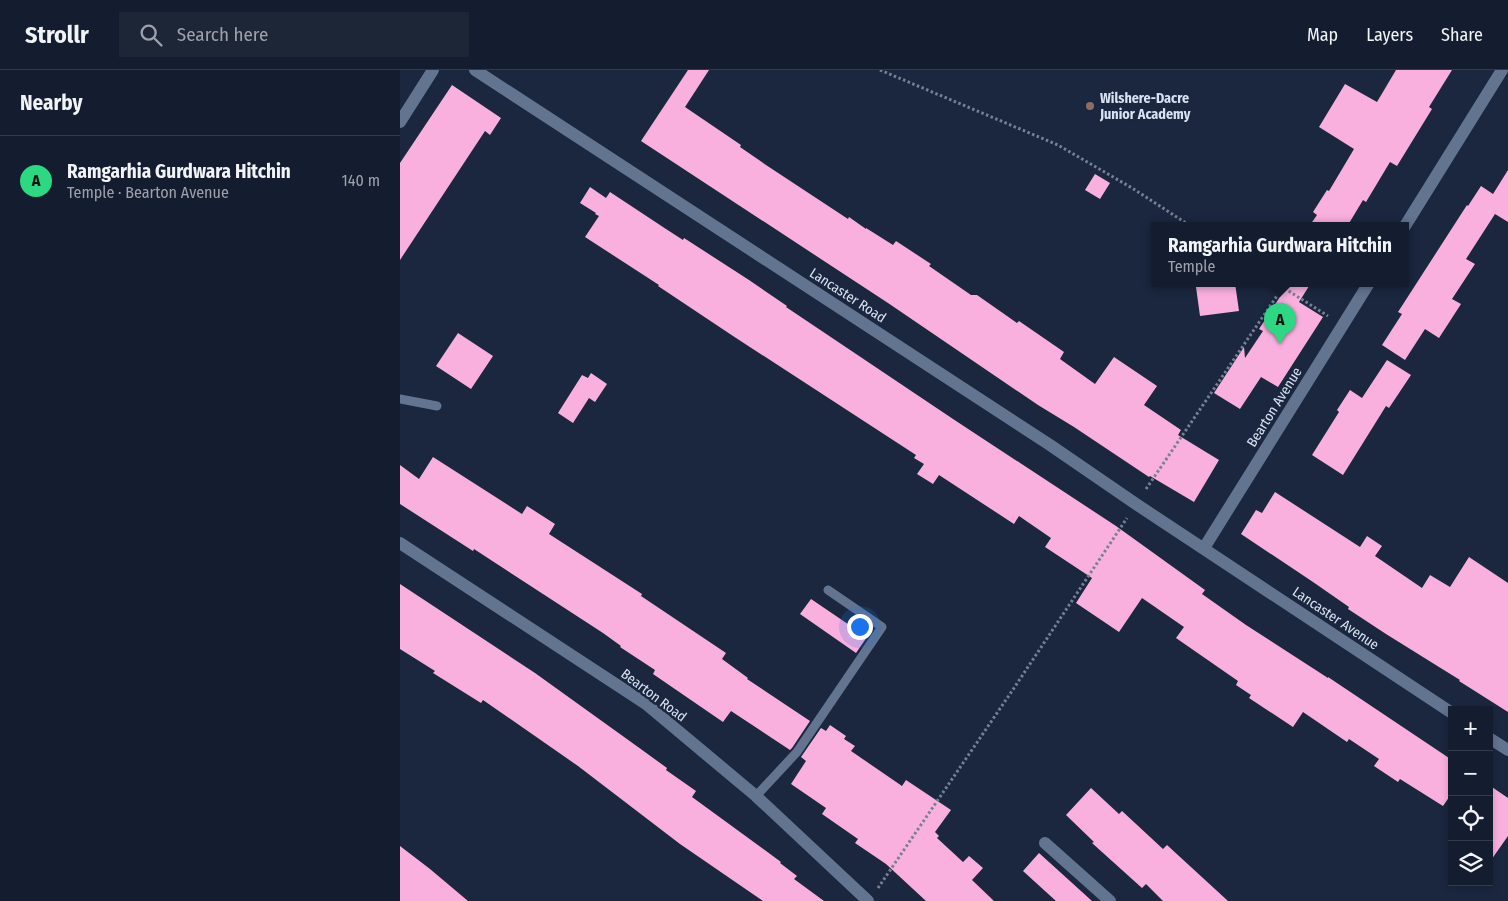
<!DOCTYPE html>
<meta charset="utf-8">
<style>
:root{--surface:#141d2f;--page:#1d2637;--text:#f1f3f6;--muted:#9da2aa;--line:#333b4b;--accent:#2dd883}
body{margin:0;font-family:"Fira Sans Condensed",sans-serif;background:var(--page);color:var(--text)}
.controls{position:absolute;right:15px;bottom:15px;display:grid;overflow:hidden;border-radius:0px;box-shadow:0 2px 8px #0003}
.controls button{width:45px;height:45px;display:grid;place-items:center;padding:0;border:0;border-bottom:1px solid var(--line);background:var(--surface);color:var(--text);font:25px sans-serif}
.you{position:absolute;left:459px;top:556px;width:18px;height:18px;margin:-12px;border:4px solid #fff;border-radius:50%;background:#1a73e8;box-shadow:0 0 0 8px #1a73e833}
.badge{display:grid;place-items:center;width:32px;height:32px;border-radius:50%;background:var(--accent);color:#111;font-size:16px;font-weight:700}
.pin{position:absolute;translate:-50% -41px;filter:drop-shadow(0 1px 2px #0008)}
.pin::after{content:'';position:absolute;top:26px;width:18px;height:15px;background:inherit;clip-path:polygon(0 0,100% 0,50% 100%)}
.popup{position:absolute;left:751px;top:152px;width:258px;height:65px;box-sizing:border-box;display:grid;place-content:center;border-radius:0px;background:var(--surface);filter:drop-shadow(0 1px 4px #0005);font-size:16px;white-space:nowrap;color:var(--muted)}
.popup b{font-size:19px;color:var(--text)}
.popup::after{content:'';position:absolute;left:50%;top:100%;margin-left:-10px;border:10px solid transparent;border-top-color:var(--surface)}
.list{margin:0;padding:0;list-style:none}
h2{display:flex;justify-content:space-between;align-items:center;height:65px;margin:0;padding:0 20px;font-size:21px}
h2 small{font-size:16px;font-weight:400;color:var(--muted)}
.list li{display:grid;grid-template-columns:32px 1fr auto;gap:15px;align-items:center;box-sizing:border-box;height:90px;padding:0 20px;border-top:1px solid var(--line)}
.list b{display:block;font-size:19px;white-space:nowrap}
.list p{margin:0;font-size:16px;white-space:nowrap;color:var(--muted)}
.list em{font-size:16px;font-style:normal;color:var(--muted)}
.icon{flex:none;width:28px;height:28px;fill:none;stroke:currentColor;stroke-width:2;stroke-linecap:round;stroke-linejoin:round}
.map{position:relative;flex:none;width:1108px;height:831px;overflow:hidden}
header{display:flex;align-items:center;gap:30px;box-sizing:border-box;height:70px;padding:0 25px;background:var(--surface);border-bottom:1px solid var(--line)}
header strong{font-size:24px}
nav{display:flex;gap:28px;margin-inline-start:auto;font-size:18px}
.search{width:350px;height:45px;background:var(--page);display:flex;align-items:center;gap:12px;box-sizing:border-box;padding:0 18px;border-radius:0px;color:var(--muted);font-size:19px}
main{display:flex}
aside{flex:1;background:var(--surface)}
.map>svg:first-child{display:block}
</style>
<header>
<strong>Strollr</strong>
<div class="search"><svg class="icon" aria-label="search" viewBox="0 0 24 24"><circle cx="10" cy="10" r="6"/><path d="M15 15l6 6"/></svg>Search here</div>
<nav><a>Map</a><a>Layers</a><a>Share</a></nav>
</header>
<main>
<aside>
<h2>Nearby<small></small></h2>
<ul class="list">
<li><span class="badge">A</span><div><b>Ramgarhia Gurdwara Hitchin</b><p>Temple · Bearton Avenue</p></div><em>140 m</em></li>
</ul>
</aside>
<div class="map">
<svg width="1108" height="831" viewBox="0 0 1108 831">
<rect width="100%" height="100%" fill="#1a273f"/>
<!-- building -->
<path fill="#fab0df" d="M 288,0 L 309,0 L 285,37 L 341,75 L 340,77 L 366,95 L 448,149 L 449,147 L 466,159 L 466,158 L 493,175 L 496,171 L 531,194 L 529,196 L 571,225 L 577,225 L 617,253 L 619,251 L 664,282 L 660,289 L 695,314 L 714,287 L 757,316 L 744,335 L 781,360 L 778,365 L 819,390 L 794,432 L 750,406 L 749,407 L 674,357 L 638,335 L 488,233 L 241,71 Z
M 996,0 L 1052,0 L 1029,37 L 1032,39 L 997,96 L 990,92 L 966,132 L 963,130 L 948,155 L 910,155 L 917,145 L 913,142 L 927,120 L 929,121 L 954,79 L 919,57 L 945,14 L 977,32 Z
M 52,15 L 101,48 L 90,65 L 85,61 L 0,190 L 0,93 Z
M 1108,100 L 1108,152 L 1095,144 L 1066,189 L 1075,194 L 1052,229 L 1061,234 L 1039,268 L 1025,259 L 1005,290 L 982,275 L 1002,244 L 998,242 L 1067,135 L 1068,136 L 1081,116 L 1093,124 Z
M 695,104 L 710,113 L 700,129 L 685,120 Z
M 190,117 L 206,128 L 210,122 L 266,159 L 283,170 L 284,168 L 349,210 L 387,236 L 386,237 L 553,349 L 716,456 L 805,520 L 802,524 L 846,555 L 928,608 L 928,607 L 1052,690 L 1052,723 L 1043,736 L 1000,709 L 998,712 L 974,696 L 979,689 L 949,669 L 947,672 L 903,642 L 893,657 L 849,628 L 851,625 L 836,615 L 838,611 L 776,568 L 784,557 L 742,528 L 719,562 L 676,533 L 692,508 L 645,477 L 651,468 L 619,446 L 614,454 L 539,405 L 533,414 L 517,404 L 524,394 L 514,388 L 516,385 L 333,266 L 258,216 L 259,215 L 185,167 L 199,146 L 195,144 L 196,143 L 180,133 Z
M 835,213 L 839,241 L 800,246 L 796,217 Z
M 889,213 L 911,213 L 899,232 L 923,247 L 878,317 L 861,307 L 840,339 L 814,323 L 844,277 L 845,288 L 863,261 L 859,259 Z
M 58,263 L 93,286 L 71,319 L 36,296 Z
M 987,290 L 1011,305 L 989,338 L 986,336 L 943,405 L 912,385 L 939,342 L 937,340 L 950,320 L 962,328 Z
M 191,303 L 207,314 L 195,332 L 189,328 L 173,353 L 158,343 L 182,305 L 188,308 Z
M 33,387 L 122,444 L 127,436 L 155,454 L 149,464 L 242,524 L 241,526 L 326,583 L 322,589 L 348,608 L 347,609 L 410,651 L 392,678 L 390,680 L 331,641 L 323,652 L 253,604 L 255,600 L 220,577 L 221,576 L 203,563 L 74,479 L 73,481 L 0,434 L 0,395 L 19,409 Z
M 875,422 L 960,477 L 967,466 L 982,476 L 975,486 L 1022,518 L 1030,505 L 1050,517 L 1069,487 L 1108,513 L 1108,642 L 1059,611 L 1060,610 L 1039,597 L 986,564 L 948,539 L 949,537 L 913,512 L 841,464 L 856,440 L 862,443 Z
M 0,514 L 135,603 L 238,677 L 267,698 L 266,700 L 296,721 L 292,727 L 381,792 L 380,793 L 397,806 L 394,809 L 424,831 L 363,831 L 280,774 L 178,696 L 83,630 L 81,633 L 33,603 L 35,601 L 0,579 Z
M 411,529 L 467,567 L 456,583 L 400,544 Z
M 430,655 L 446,666 L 444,669 L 455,676 L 451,681 L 502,716 L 506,710 L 551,740 L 535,762 L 539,766 L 537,768 L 563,792 L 569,786 L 583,798 L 572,810 L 594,831 L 526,831 L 486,794 L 455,773 L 458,769 L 422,744 L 426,738 L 391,714 L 406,691 L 401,687 L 421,658 L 426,661 Z
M 1089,715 L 1108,728 L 1108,766 L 1089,793 Z
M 691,718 L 719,744 L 722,741 L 763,779 L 767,775 L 828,831 L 763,831 L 746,814 L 742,818 L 692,773 L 694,772 L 666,745 Z
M 0,776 L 30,799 L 68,831 L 0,831 Z
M 639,783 L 692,831 L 656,831 L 623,801 Z"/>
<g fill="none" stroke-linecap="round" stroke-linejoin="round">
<!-- path -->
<path stroke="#758094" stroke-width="3" stroke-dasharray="2.5 2.5" stroke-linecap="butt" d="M 480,0 L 658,75 L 732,118 L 789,155
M 876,213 L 928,246
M 746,419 L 883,217
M 478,818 L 612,621 L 727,448"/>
<!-- service -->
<path stroke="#637490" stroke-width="9" d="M 0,329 L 37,336
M 356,726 L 397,682 L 482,557 L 428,520"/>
<!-- minor -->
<path stroke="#637490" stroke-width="12" d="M 75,0 L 650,375 L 736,434 L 1052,643
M 0,52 L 33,0
M 1005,156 L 1102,0
M 804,478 L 969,213
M 1089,668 L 1108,680
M 645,773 L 710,831"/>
<!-- tertiary -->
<path stroke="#637490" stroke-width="12" d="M 0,473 L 246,634 L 356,726 L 468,831"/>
</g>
<!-- markers -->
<circle fill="#8d6e63" stroke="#1a273f" stroke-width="2" cx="690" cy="36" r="5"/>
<g text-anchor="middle" stroke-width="5" stroke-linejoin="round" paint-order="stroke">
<!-- poi labels -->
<g font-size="14" font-weight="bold" fill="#d8e2f2" stroke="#1a273f" text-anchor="start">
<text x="700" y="33">Wilshere-Dacre<tspan x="700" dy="16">Junior Academy</tspan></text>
</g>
<!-- street labels -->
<g font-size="14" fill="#d8e2f2" stroke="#1a273f">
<text transform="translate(448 225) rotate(33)" y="5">Lancaster Road</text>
<text transform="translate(874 337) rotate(-58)" y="5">Bearton Avenue</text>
<text transform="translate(936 548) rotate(34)" y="5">Lancaster Avenue</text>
<text transform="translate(254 625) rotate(37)" y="5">Bearton Road</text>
</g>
</g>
</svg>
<div class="controls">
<button>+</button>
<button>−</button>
<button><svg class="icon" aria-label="locate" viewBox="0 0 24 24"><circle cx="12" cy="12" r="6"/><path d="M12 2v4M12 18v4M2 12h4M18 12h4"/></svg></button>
<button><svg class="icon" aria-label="layers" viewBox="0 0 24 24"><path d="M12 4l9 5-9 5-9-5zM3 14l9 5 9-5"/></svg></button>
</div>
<div class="you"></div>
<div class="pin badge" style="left:880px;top:274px">A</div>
<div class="popup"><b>Ramgarhia Gurdwara Hitchin</b>Temple</div>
</div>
</main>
